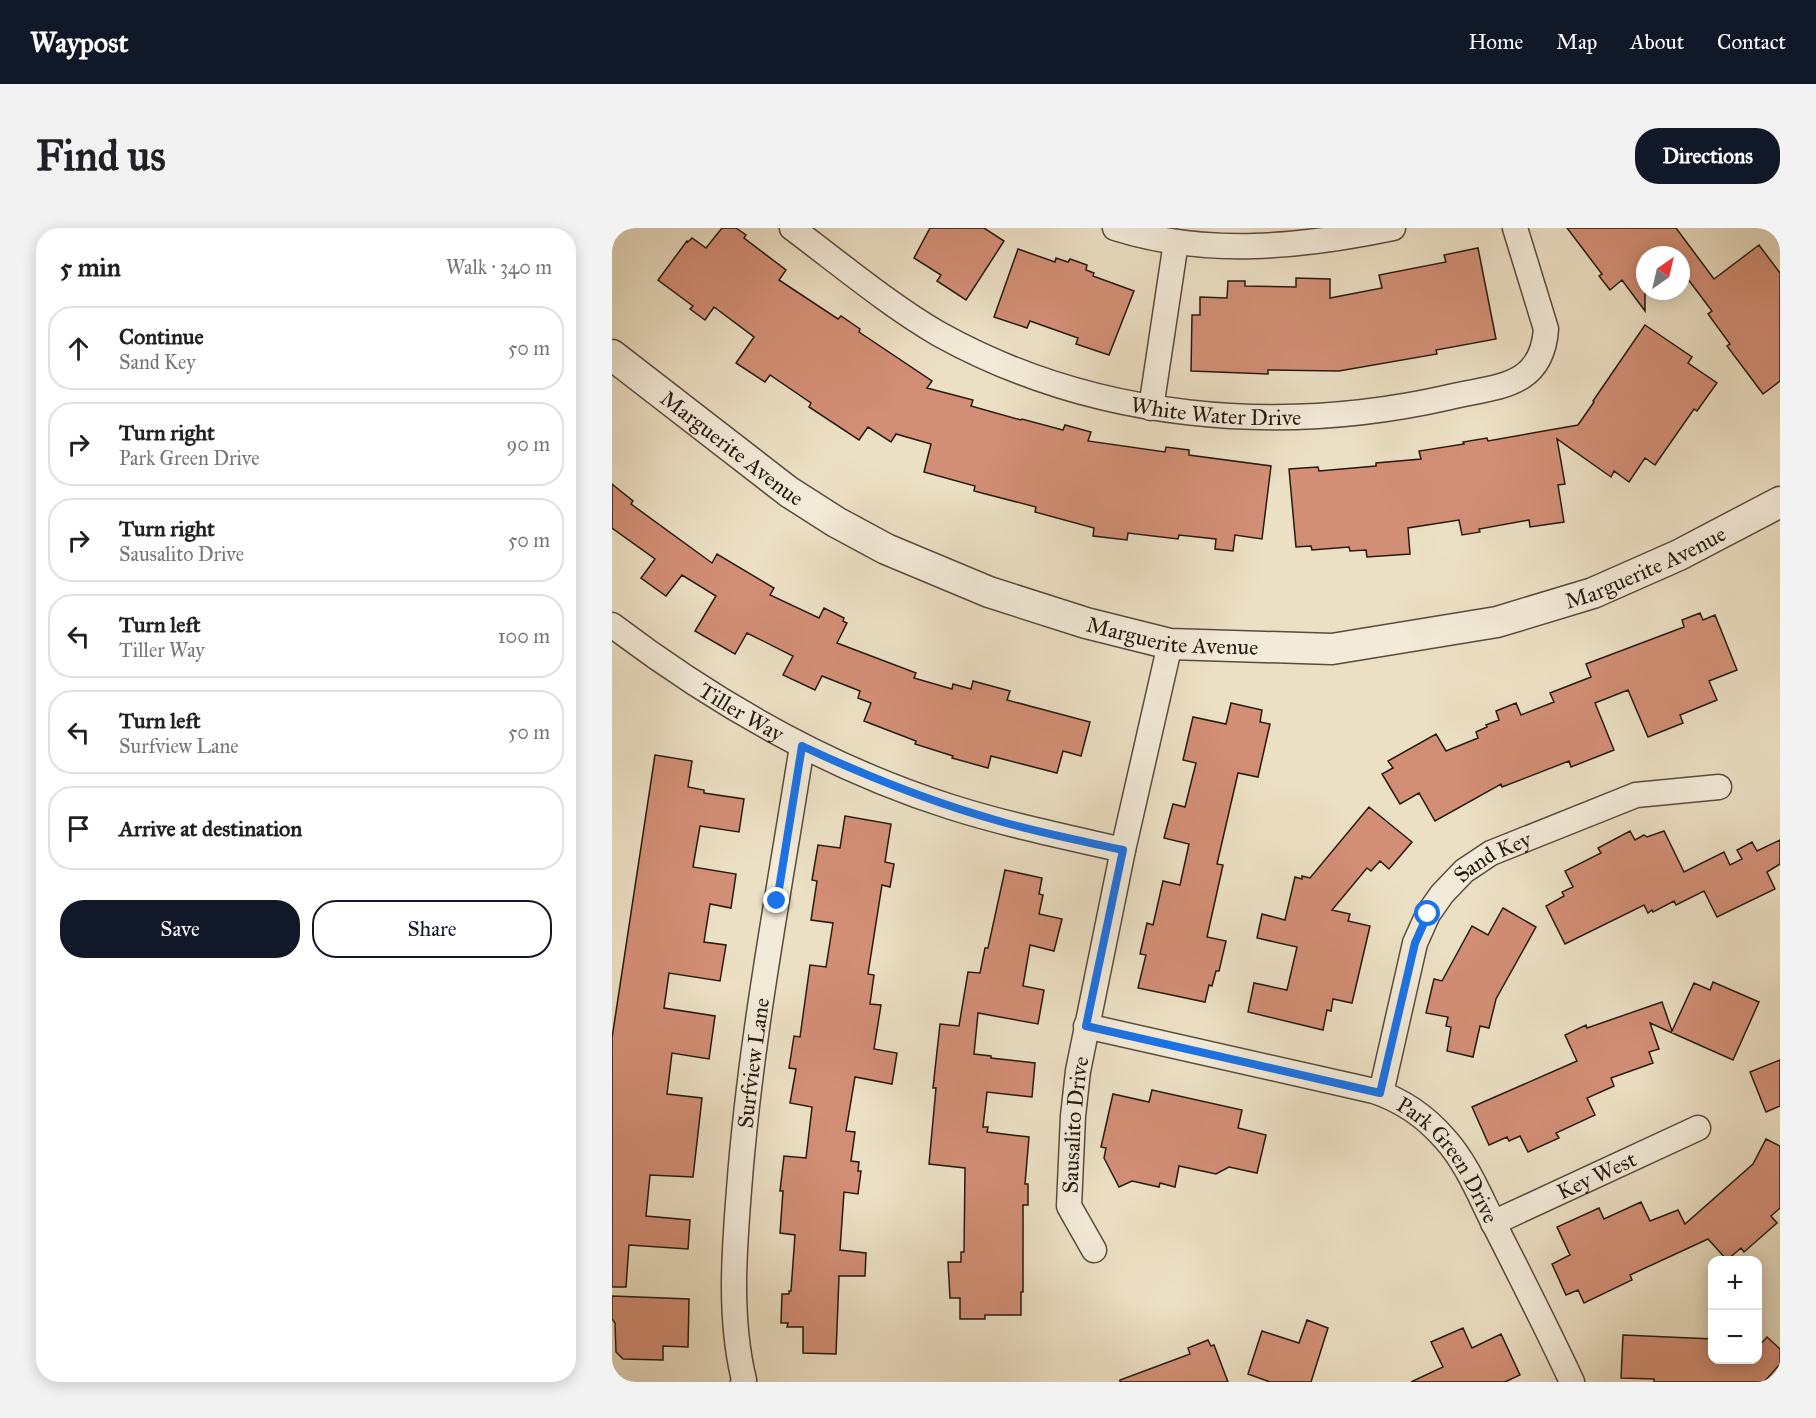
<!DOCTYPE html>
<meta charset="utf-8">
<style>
:root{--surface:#fff;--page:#f2f2f2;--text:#202124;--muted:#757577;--line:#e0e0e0;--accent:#111827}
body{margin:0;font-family:"IM FELL Great Primer",serif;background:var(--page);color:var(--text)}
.controls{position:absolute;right:18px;bottom:18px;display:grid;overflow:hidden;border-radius:12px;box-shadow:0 3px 15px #0003}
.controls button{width:54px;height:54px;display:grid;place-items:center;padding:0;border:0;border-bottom:2px solid var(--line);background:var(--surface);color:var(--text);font:30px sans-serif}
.compass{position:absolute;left:1024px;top:18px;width:54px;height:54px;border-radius:50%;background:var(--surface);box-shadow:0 3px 15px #0003;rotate:34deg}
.stop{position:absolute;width:18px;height:18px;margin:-14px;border:4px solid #1a73e8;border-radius:50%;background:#fff}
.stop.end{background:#1a73e8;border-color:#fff;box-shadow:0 2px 6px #0008}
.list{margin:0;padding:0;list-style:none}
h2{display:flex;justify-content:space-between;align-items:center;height:78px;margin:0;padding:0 24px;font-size:26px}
h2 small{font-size:20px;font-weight:400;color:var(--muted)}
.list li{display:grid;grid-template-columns:39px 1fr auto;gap:18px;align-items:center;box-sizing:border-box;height:84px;margin:0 12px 12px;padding:0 12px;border:2px solid var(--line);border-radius:24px}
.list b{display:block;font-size:22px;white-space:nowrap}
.list p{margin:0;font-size:20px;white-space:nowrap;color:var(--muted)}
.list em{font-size:20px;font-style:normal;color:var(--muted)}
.actions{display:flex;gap:12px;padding:18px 24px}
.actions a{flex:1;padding:14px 0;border:2px solid var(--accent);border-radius:24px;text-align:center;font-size:21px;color:var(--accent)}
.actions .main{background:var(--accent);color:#fff}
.icon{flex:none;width:33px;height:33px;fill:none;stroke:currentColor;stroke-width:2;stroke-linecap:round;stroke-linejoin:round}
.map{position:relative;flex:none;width:1168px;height:1154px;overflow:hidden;border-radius:24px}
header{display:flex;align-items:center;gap:36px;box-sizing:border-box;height:84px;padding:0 30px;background:var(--accent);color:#fff}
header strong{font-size:28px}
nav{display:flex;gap:33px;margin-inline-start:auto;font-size:21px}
.intro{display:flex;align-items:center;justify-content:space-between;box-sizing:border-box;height:144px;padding:0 36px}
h1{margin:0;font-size:42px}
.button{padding:15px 27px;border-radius:24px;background:var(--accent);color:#fff;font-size:21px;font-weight:700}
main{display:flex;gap:36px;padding:0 36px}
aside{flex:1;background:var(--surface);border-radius:24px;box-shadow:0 3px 15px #0003}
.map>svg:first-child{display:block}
</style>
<header>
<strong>Waypost</strong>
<nav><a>Home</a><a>Map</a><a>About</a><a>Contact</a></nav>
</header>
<div class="intro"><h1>Find us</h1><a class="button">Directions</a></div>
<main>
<aside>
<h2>5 min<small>Walk · 340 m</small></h2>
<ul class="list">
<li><svg class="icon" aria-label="ahead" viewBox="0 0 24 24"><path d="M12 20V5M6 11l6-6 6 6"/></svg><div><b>Continue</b><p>Sand Key</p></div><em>50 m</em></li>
<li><svg class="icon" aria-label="right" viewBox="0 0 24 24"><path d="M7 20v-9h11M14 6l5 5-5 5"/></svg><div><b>Turn right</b><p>Park Green Drive</p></div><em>90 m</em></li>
<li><svg class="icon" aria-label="right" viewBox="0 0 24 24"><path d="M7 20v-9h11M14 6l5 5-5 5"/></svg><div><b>Turn right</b><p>Sausalito Drive</p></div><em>50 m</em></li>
<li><svg class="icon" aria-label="left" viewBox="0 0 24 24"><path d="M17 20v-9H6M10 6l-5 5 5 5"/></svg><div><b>Turn left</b><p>Tiller Way</p></div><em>100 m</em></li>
<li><svg class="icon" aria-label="left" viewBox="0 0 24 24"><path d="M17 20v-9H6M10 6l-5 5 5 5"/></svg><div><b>Turn left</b><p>Surfview Lane</p></div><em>50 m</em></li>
<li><svg class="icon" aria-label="arrive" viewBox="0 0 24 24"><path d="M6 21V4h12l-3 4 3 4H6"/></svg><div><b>Arrive at destination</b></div></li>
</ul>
<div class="actions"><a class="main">Save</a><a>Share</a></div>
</aside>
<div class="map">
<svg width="1168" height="1154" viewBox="0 0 1168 1154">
<rect width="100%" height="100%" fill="#ece0c4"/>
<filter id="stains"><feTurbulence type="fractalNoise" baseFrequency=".00333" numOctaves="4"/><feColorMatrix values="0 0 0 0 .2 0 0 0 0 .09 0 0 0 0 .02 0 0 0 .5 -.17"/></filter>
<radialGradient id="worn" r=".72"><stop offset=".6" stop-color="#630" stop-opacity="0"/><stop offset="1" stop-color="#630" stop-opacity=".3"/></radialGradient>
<!-- building -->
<path fill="#d38f76" stroke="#261a0f" stroke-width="1.5" d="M 110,0 L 124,0 L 134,7 L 132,10 L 174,42 L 167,52 L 226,91 L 229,88 L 248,101 L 247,104 L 320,153 L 315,160 L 361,172 L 359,178 L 409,192 L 410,191 L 451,202 L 453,197 L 479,204 L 476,213 L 553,224 L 554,219 L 577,222 L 577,227 L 659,238 L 650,311 L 623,307 L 621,323 L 603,321 L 604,311 L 567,307 L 566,311 L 516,305 L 515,312 L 481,308 L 482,300 L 423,284 L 424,279 L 362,263 L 363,258 L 312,244 L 319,216 L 284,206 L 279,214 L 256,199 L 247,212 L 197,179 L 199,175 L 158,147 L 153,154 L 124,135 L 142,109 L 102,79 L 93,92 L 78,81 L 81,78 L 46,52 L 75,13 L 76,14 L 80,10 L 94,20 Z
M 318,0 L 372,0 L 392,13 L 354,72 L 325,53 L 329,47 L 302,30 Z
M 955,0 L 1064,0 L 1102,51 L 1147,17 L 1168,45 L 1168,153 L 1151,166 L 1115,118 L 1118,116 L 1096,86 L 1100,83 L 1069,42 L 1069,27 L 1033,27 L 1033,83 L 1010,52 L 998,62 L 987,48 L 990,46 Z
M 866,20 L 884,111 L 824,122 L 825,126 L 727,143 L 656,142 L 656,146 L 579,143 L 580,87 L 588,87 L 588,69 L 615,70 L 616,53 L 633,53 L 633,58 L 684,59 L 684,50 L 718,51 L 718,70 L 770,60 L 767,47 L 834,34 L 832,27 Z
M 406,21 L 443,34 L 444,30 L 456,34 L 458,31 L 475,37 L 474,42 L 482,45 L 481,48 L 522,63 L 497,127 L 464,116 L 466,110 L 418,93 L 415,100 L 382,89 Z
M 1033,97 L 1080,129 L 1076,135 L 1105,155 L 1085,183 L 1082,181 L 1043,237 L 1033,230 L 1017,254 L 1002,243 L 999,249 L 945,211 L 953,256 L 946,257 L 952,294 L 918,299 L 917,292 L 867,301 L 868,304 L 850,307 L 847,292 L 796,300 L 798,326 L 755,329 L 754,322 L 738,323 L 737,319 L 700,322 L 699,318 L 684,319 L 677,241 L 706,239 L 707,243 L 764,238 L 764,235 L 809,231 L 807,223 L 852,216 L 851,214 L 875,210 L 876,213 L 966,197 L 982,174 L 981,173 Z
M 0,256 L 21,273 L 19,276 L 100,335 L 105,326 L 162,360 L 158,367 L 207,390 L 212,380 L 232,390 L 231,393 L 235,395 L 225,415 L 304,445 L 302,450 L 340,461 L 341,456 L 359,461 L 361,453 L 398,463 L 395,472 L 478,494 L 469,528 L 451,523 L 445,545 L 379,528 L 376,540 L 340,530 L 341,528 L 303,516 L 304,513 L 252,493 L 259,475 L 246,470 L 248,463 L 210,448 L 203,462 L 171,447 L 181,428 L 135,405 L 123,426 L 83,403 L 104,368 L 70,347 L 54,368 L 29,350 L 43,331 L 0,300 Z
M 1088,385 L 1091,392 L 1103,387 L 1125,442 L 1097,453 L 1105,472 L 1068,487 L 1071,495 L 1036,509 L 1016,462 L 983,475 L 1002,522 L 959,539 L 957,533 L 890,559 L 889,556 L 823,593 L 807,565 L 788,576 L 770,546 L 781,540 L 776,533 L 824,506 L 834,523 L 866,510 L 864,504 L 875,499 L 874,497 L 887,492 L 884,483 L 904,475 L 909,487 L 942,474 L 938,465 L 979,449 L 974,436 L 1072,399 L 1070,392 Z
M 619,475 L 650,482 L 648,494 L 658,496 L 646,549 L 626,545 L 605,636 L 611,637 L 595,709 L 614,713 L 607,743 L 604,743 L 600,758 L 597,757 L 593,774 L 526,760 L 534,727 L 528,726 L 535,695 L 541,697 L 551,653 L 568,657 L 577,616 L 552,610 L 561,576 L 573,579 L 584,535 L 571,532 L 581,489 L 614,496 Z
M 43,527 L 80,533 L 76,559 L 92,562 L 92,565 L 132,571 L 127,604 L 88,598 L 81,639 L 124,646 L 119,680 L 98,676 L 92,714 L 114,717 L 108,753 L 57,745 L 52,780 L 103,788 L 97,831 L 60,825 L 55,866 L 90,870 L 81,949 L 38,947 L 34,988 L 78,992 L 76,1021 L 17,1017 L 14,1059 L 0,1059 L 0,810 Z
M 757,579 L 800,614 L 777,641 L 768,633 L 759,643 L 755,640 L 720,682 L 738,686 L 736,693 L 758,698 L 740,775 L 721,771 L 719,783 L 715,782 L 711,802 L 636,784 L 642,755 L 675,762 L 685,719 L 645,710 L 650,686 L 673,692 L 683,649 L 690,651 L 690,648 L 698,650 Z
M 233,588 L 279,596 L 273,634 L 282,636 L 278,659 L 270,657 L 256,746 L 262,747 L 258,776 L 269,777 L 262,821 L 285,825 L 280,856 L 243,849 L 234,903 L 243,904 L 239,933 L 247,934 L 246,943 L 249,943 L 246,966 L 232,964 L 228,1022 L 254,1025 L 253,1048 L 227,1048 L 224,1126 L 191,1125 L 191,1099 L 175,1099 L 176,1095 L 169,1095 L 170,1066 L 177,1066 L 177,1063 L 179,1063 L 183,1007 L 168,1005 L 171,963 L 168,963 L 172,928 L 194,930 L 200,879 L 178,875 L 184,841 L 177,840 L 182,808 L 188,809 L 198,737 L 214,739 L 221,695 L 199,692 L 205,653 L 200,652 L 206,617 L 228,620 Z
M 1018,603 L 1023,612 L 1032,607 L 1035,609 L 1052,603 L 1072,644 L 1112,624 L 1118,637 L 1130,631 L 1125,622 L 1140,614 L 1145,623 L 1168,612 L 1168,636 L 1155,644 L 1163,661 L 1105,689 L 1092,663 L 1064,677 L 1062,673 L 1041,684 L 1040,682 L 1036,685 L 1032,677 L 953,716 L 934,678 L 952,668 L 950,664 L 961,659 L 953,643 L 989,625 L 986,620 Z
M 393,642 L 430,650 L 427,666 L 431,667 L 427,686 L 450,691 L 442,723 L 418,717 L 411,758 L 432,762 L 426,796 L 366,785 L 362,826 L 379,828 L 379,830 L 423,835 L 420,869 L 375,864 L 371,899 L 376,899 L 375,904 L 417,909 L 413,956 L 416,956 L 416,977 L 411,977 L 411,1064 L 409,1064 L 409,1087 L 373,1087 L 373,1091 L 348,1091 L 348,1070 L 338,1070 L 336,1034 L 349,1034 L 349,1024 L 352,1024 L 353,940 L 317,936 L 324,860 L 321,860 L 328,796 L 347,798 L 356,744 L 368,745 L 373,720 L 376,720 Z
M 891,680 L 924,699 L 884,771 L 877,800 L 868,798 L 861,829 L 835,823 L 839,799 L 834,798 L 836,789 L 814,785 L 822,751 L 830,753 L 860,698 L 876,707 Z
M 1101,754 L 1147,774 L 1121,832 L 1038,795 L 1047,821 L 1037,824 L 1041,835 L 999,850 L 1002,858 L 975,870 L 983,887 L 944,905 L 947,910 L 916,924 L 908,908 L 897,913 L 895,909 L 877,917 L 860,879 L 965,833 L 953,807 L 974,797 L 975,800 L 1050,774 L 1060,803 L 1082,755 L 1098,762 Z
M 1168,832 L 1168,878 L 1154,884 L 1138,844 Z
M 540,862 L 630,882 L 626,900 L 654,907 L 645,945 L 617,939 L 604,946 L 567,938 L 563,959 L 548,955 L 547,959 L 520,953 L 507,959 L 492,930 L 494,920 L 489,919 L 501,866 L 537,874 Z
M 1154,911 L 1168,918 L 1168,980 L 1159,988 L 1165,995 L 1132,1024 L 1129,1020 L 1115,1032 L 1096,1011 L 1018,1047 L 1020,1052 L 972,1075 L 966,1062 L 954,1067 L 940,1036 L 958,1027 L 945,999 L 987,980 L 992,991 L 1029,974 L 1038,993 L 1066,982 L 1073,996 L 1141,936 Z
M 0,1068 L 77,1071 L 76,1119 L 51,1118 L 51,1132 L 11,1131 L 4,1124 L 3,1095 L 0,1091 Z
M 695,1092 L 716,1100 L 699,1154 L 658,1154 L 636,1146 L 650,1103 L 687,1115 Z
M 851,1100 L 860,1120 L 889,1106 L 908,1147 L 893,1154 L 799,1154 L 831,1139 L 819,1114 Z
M 1011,1107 L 1101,1111 L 1101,1131 L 1146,1131 L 1146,1119 L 1155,1109 L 1168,1121 L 1168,1136 L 1152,1154 L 1042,1154 L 1042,1151 L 1009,1150 Z
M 596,1112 L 599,1118 L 602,1117 L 616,1154 L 508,1154 L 508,1152 L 578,1126 L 576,1120 Z"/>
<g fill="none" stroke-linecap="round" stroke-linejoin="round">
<!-- minor casing -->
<g stroke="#584c3c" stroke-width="27">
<g id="minor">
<path id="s1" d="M 180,0 C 227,35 277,77 327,106 C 482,192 667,208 838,169 C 885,158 930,160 934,101 L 903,0"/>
<path d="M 503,0 C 594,29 690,19 781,0"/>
<path d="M 539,180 L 564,14"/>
<path id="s2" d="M 0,397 C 103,475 216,540 339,579 C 396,597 454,609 511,622"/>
<path id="s3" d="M 474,798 L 762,863 C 789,872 814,889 833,911 C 854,934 867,966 881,994 C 908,1047 935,1100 960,1154"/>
<path id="s4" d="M 769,865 L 803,715 L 816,686 L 830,666 L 852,643 L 879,625 L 1024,567 L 1107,559"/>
<path id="s5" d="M 881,995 L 1086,900"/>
<path id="s6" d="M 482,1022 L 457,978 L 461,888 L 466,843 L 511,622 L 558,416"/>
<path id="s7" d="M 131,1154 L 132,1152 C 117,1090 122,1025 127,962 C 138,813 167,665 190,518"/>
</g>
</g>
<!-- tertiary casing -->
<g stroke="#584c3c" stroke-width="33">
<g id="tertiary">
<path id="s8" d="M 0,127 L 177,264 L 224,294 L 274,321 L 377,364 L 474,395 L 558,416 L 720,421 L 885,394 L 981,365 L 1067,327 L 1168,274"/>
</g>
</g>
<!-- minor -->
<use href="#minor" stroke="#f3ebd9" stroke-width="24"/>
<!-- tertiary -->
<use href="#tertiary" stroke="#f3ebd9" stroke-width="30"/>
</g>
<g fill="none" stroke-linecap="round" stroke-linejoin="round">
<!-- route -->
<path stroke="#1a73e8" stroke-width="8" d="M 165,673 L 190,518 C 254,548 319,574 387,593 C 428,605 470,613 511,622 L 474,798 L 768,865 L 803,715 L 816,686"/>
</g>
<g text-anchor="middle" stroke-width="6" stroke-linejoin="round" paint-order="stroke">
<!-- street labels -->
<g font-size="22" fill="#261a0f" stroke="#f3ebd9">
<text dy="8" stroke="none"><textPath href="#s1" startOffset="472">White Water Drive</textPath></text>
<text dy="8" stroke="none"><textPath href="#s8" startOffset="152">Marguerite Avenue</textPath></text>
<text dy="8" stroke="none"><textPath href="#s8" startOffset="1124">Marguerite Avenue</textPath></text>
<text dy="8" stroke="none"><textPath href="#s8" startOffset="638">Marguerite Avenue</textPath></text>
<text dy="8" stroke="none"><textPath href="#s2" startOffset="156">Tiller Way</textPath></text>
<text dy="8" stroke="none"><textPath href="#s4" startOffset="274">Sand Key</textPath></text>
<text dy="8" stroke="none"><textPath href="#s7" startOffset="321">Surfview Lane</textPath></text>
<text dy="8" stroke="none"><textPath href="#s6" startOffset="132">Sausalito Drive</textPath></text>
<text dy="8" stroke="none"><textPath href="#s3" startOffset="400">Park Green Drive</textPath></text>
<text dy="8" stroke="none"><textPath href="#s5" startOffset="114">Key West</textPath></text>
</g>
</g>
<rect width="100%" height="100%" filter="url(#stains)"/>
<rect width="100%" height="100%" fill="url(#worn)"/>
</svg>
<div class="controls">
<button>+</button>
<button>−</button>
</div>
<svg class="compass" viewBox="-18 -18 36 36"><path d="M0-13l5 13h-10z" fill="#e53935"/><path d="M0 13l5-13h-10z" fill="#757577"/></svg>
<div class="stop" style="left:816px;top:686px"></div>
<div class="stop end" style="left:165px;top:673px"></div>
</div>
</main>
